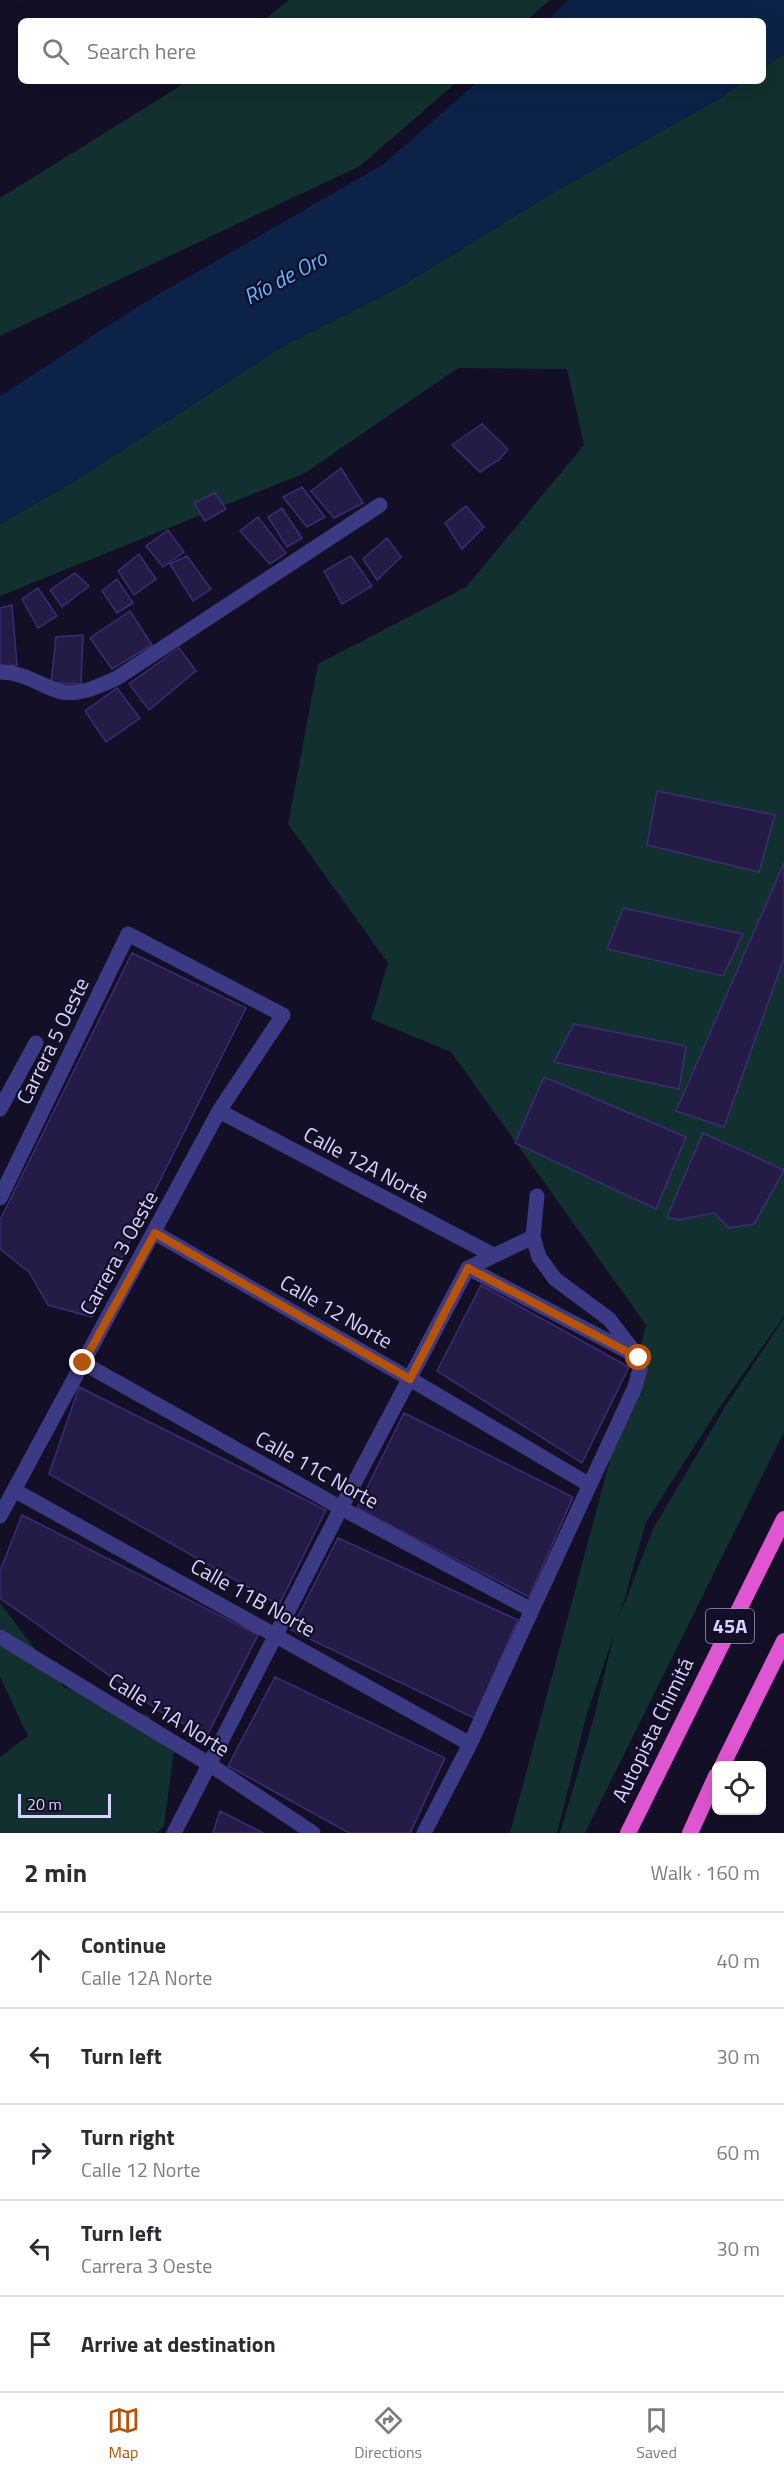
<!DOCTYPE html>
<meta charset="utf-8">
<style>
:root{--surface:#fff;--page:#f2f2f3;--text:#2b2b33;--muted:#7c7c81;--line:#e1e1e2;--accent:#b45309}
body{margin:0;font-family:"Titillium Web",sans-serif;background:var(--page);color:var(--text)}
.controls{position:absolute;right:18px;bottom:18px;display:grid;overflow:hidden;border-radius:9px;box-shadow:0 6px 24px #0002}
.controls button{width:54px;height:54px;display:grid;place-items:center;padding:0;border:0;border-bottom:2px solid var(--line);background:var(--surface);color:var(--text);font:30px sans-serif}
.scale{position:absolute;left:18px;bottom:15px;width:93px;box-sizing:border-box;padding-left:6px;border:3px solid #d9d4ff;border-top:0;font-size:16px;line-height:21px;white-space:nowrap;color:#d9d4ff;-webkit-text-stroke:4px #130f26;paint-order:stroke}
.stop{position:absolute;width:18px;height:18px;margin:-14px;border:4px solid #b45309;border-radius:50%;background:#fff}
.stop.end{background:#b45309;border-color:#fff;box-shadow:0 2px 6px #0008}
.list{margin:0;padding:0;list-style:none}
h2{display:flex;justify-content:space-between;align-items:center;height:78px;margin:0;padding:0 24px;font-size:26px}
h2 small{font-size:20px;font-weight:400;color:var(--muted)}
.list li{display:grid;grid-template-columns:39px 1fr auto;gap:18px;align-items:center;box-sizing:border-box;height:96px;padding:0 24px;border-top:2px solid var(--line)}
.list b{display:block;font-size:22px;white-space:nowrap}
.list p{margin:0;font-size:20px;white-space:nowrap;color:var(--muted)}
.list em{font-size:20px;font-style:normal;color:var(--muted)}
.icon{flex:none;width:33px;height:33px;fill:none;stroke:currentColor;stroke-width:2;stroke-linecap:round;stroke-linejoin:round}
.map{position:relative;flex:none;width:784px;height:1833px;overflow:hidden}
.search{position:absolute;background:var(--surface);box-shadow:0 6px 24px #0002;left:18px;right:18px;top:18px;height:66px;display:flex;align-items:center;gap:15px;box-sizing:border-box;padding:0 21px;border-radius:9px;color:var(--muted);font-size:22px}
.sheet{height:558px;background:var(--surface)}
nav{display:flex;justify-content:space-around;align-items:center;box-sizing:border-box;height:84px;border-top:2px solid var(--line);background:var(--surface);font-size:16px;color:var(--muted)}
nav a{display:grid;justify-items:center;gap:3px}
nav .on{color:var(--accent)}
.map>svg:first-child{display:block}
</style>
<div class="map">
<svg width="784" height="1833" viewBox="0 0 784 1833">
<rect width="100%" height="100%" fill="#130f26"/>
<!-- green -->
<path fill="#12302f" d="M 289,0 L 550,0 L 526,21 L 263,21 Z
M 784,54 L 784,1316 L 717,1411 L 646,1522 L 620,1615 L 653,1529 L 725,1407 L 784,1318 L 784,1432 L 585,1833 L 560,1833 L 593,1721 L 614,1635 L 587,1713 L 557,1833 L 510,1833 L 646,1325 L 451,1052 L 371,1019 L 388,963 L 288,824 L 318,664 L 466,587 L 584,445 L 567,369 L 458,368 L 305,473 L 0,596 L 0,524 L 73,482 L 283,346 L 398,288 L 554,192 L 720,98 L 744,81 L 763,81 L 763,68 Z
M 188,81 L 458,81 L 360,166 L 0,336 L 0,198 Z
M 0,1603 L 64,1687 L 149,1716 L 174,1750 L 164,1826 L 157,1833 L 0,1833 L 0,1757 L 28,1736 L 0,1677 Z"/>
<!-- water -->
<path fill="#0c2248" d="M 569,0 L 784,0 L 784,54 L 763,68 L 763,21 L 546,21 Z
M 478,81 L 744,81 L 720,98 L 554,192 L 398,288 L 283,346 L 73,482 L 0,524 L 0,396 L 145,302 L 384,164 Z"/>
<!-- building -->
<path fill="#241b47" stroke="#3b2d73" stroke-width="1.5" d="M 482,424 L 508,449 L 500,459 L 480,472 L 452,445 Z
M 341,468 L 363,503 L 334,518 L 311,491 Z
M 302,487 L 325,517 L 307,527 L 283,497 Z
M 215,493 L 226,509 L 205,521 L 194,503 Z
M 466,506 L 484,527 L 462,549 L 445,523 Z
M 282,508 L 302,538 L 287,547 L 268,517 Z
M 258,517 L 286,553 L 270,564 L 240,531 Z
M 168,530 L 184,552 L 163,567 L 146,546 Z
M 387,538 L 401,557 L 377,580 L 363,559 Z
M 139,554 L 156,579 L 134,595 L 118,571 Z
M 187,556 L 211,589 L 193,601 L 170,564 Z
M 351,556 L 372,586 L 342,604 L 324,571 Z
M 75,573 L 89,586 L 62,607 L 50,590 Z
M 117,579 L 133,603 L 117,613 L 102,591 Z
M 38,588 L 57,616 L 38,628 L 22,599 Z
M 12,605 L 17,665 L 0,666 L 0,608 Z
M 130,611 L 152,645 L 112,669 L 90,638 Z
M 83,635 L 81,684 L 51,683 L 56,637 Z
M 179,648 L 196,671 L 149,710 L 129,684 Z
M 117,688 L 140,718 L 106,742 L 85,711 Z
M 657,791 L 775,815 L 759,872 L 647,845 Z
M 784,863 L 784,958 L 724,1127 L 676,1111 Z
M 623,908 L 743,934 L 723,976 L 607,949 Z
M 132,953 L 246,1008 L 92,1317 L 48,1305 L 29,1272 L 0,1249 L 0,1220 Z
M 574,1024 L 686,1046 L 679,1089 L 554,1062 Z
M 544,1077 L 686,1137 L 656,1209 L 515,1143 Z
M 703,1133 L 784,1170 L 754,1224 L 729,1228 L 714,1213 L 678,1220 L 667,1217 Z
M 481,1285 L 629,1367 L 582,1463 L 437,1371 Z
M 79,1387 L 326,1510 L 279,1605 L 49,1474 Z
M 404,1413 L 573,1497 L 529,1597 L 357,1508 Z
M 22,1515 L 258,1635 L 207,1736 L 161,1712 L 0,1598 L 0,1571 Z
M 338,1538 L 518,1620 L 474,1718 L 291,1630 Z
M 275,1677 L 445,1758 L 410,1833 L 349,1833 L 228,1766 Z
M 220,1811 L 263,1833 L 213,1833 Z"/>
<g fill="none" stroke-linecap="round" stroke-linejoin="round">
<!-- minor -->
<path stroke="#3d3a85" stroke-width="15" d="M 0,672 C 23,672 38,684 58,691 C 77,697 100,686 117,678 L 380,505
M 0,1109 L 36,1043
M 219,1111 L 493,1255
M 0,1198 L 128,934 L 283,1015 L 219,1111 L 0,1516
M 155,1233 L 410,1379 L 588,1484
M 468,1268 L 633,1354
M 83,1363 L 341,1508 L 532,1610
M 14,1490 L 470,1744
M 0,1637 L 209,1764 L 313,1833
M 174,1833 L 341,1508 L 468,1268 L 533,1237
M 424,1833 L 470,1744 L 635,1387 L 640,1369 L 639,1358 L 609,1319 L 555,1279 L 539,1257 L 533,1237 L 537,1196"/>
<!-- trunk -->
<path stroke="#e055d1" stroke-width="16" d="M 722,1766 L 784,1641
M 628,1833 L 784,1519
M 690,1833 L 716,1776"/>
</g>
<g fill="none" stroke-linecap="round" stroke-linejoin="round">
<!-- route -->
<path stroke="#b45309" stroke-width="8" d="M 83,1363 L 155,1233 L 410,1379 L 468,1268 L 639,1358"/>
</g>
<g text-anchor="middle" stroke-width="4.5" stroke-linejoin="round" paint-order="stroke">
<!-- shield labels -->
<rect fill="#130f26" stroke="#9e99be" stroke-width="1.5" x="706" y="1609" width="48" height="34" rx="4.5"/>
<g font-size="20" font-weight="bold" fill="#d9d4ff">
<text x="730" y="1633">45A</text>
</g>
<!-- street labels -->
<g font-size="21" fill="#d9d4ff" stroke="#130f26">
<text transform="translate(53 1041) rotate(-64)" y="7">Carrera 5 Oeste</text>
<text transform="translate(366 1165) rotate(28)" y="7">Calle 12A Norte</text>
<text transform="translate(119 1253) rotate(-61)" y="7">Carrera 3 Oeste</text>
<text transform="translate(336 1312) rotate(30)" y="7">Calle 12 Norte</text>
<text transform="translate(317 1470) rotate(29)" y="7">Calle 11C Norte</text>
<text transform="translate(253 1598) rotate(29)" y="7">Calle 11B Norte</text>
<text transform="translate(169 1715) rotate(32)" y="7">Calle 11A Norte</text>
<text transform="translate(653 1730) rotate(-64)" y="7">Autopista Chimitá</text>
</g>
<!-- water labels -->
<g font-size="22" font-style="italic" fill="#62b6ff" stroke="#130f26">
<text transform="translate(285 277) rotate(-28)" y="8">Río de Oro</text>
</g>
</g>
</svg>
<div class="controls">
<button><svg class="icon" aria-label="locate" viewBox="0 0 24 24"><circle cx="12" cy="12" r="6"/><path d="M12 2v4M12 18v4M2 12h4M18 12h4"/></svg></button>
</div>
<div class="scale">20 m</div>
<div class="stop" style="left:639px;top:1358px"></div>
<div class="stop end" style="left:83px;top:1363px"></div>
<div class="search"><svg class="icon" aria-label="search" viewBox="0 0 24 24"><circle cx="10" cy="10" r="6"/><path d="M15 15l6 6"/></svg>Search here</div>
</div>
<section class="sheet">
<h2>2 min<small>Walk · 160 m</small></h2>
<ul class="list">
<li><svg class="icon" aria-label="ahead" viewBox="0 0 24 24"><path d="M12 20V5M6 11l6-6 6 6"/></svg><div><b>Continue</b><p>Calle 12A Norte</p></div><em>40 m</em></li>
<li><svg class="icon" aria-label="left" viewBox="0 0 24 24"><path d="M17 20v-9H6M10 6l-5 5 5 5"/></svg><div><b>Turn left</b></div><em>30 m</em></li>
<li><svg class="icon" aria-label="right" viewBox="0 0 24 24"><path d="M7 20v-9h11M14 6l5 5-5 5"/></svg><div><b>Turn right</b><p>Calle 12 Norte</p></div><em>60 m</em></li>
<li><svg class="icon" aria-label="left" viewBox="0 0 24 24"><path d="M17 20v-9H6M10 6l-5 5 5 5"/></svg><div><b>Turn left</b><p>Carrera 3 Oeste</p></div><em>30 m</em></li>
<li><svg class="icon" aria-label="arrive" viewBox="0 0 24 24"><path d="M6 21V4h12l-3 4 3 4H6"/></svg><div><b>Arrive at destination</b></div></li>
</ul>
</section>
<nav>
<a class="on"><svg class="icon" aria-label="map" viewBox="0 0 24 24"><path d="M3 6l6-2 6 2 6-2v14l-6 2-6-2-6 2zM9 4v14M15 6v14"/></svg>Map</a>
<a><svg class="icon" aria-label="directions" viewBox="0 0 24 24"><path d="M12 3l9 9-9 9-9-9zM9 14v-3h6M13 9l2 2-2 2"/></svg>Directions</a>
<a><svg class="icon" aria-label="saved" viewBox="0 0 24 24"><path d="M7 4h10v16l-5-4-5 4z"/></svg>Saved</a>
</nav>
